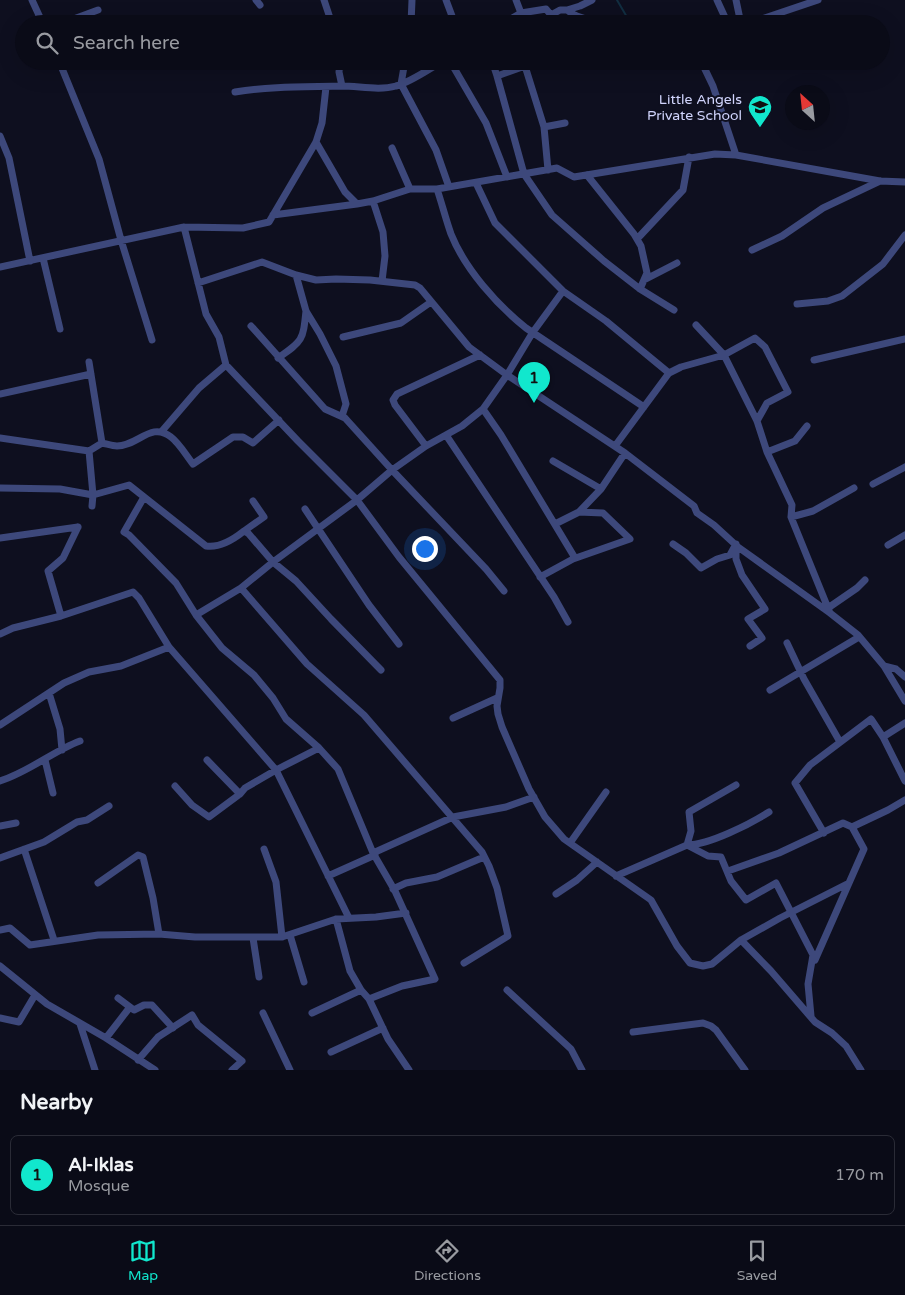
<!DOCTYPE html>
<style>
:root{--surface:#0a0b17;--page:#131420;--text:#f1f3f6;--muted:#999ba1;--line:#2a2b36;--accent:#11e7cd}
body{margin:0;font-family:"Varela Round",sans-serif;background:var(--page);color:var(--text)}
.compass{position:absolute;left:785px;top:85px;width:45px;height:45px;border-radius:50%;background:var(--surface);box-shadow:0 5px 20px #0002;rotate:333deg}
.you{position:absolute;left:424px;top:548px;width:18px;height:18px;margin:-12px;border:4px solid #fff;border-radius:50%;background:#1a73e8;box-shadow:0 0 0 8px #1a73e833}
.badge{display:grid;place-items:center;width:32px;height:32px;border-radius:50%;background:var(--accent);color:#111;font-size:16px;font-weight:700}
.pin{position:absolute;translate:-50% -41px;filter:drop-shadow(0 1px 2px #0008)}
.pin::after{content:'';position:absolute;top:26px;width:18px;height:15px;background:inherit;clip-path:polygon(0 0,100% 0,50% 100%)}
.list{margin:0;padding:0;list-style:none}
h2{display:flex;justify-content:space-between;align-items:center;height:65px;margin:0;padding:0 20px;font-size:21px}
h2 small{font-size:16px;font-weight:400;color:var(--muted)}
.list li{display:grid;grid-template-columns:32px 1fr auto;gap:15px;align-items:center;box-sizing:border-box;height:80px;margin:0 10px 10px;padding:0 10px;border:1px solid var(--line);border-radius:8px}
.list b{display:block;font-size:19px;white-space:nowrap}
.list p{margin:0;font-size:16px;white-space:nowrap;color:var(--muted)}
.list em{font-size:16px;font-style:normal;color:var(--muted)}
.icon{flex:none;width:28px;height:28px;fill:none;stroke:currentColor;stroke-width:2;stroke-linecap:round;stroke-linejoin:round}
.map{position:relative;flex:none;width:905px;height:1070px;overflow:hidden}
.search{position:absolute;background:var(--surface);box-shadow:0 5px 20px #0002;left:15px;right:15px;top:15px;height:55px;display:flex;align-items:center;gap:12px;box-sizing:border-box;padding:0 18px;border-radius:28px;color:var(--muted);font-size:19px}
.sheet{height:155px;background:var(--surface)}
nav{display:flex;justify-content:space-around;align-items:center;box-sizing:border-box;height:70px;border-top:1px solid var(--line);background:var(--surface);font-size:14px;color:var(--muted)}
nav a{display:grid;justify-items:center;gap:2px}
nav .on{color:var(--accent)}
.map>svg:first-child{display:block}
</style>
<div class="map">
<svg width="905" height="1070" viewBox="0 0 905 1070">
<rect width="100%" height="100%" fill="#0e0f1f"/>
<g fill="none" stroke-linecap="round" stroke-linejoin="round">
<!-- stream -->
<path stroke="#112e41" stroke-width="2" d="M 617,0 L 631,24"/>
<!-- street -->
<path stroke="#3d487b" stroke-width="7" d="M 32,0 L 43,24
M 256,0 L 260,5
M 324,0 L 332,24
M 446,0 L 455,24
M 717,0 L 728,24
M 736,0 L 741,24
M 567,10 L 580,6 L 592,0
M 521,13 L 546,9 L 551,15 L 560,10 L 567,10 C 576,18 586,17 596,24
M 60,24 L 98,10
M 411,24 L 412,0
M 502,24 L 521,13 L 516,0
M 747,24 L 818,0
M 59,61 L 99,159 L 121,240 L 152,340
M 340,61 L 339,72 L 342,86
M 405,61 L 401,84 L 436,150 L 449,187
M 450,61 L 486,123 L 507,177
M 492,61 L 497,76
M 701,61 L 713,86 L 736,155
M 235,92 C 271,86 306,87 342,86 C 359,86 379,91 396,86 C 411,82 429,69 443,61
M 544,127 L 565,123
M 0,136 L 9,158 L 30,261
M 316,142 L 345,192 L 357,204 L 373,201 L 410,189 L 437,189 L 557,168 L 574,177 L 715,154 L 736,155 L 880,181 L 905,182
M 392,148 L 410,189
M 548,170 L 544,127 L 525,66 L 497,76 L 524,174 L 552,215 L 604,261 L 640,289 L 674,310
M 587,175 L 634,234 L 641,246 L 647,273 L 640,289
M 476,183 L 495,223 L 563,291 L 606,321 L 669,373
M 437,189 C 442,204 446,220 451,234 C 465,269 497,305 526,328 L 644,407
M 373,201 L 383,232 L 385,256 L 382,281
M 273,215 L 357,204
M 184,227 L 206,314 L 219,337 L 226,365 L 298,441 L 357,500 L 399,557 L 500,680 L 500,688 L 497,706 L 498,714 L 502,727 L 529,789 L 545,817 L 564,839 L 651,900 L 677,946 L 690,963 L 703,966 L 712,964 L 741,940 L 771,971 L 815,1022 L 832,1033 L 846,1046 L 861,1070
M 637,239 L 683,190 L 689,157
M 752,250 L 782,236 L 823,208 L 880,181
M 43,258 L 60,329
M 0,267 L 184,227 L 243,228 L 269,222 L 316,142 L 322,123 L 326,87
M 296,275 L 306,311 L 320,334 L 336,366 L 346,404 L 342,416
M 644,280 L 677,263
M 198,283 L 262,262 L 296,275 L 316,280 L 336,279 L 370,280 L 415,285 L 420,288 L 469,347 L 507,375 L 625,453 L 694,506 L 697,513 L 714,525 L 738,547 L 830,613 L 858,635 L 884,666 L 896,669 L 905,677
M 797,304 L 828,301 L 842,296 L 883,264 L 905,235
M 696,325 L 724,355 L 755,338 L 765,347 L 788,392 L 767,403 L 757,421
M 251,326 L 325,409 L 345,418 L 392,470 L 486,569 L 504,591
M 343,337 L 401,323 L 431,302
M 278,358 C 303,341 303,340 306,311
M 814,360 L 905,339
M 89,362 L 102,443 L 89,451 L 93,495 L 92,506
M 0,394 L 91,374
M 483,409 L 501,435 L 575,558
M 162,431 L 199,388 L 226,365
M 446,435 L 554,597 L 568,622
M 0,438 L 89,451
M 102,443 C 107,444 112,446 117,446 C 138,446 151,421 171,437 C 179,443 186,455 193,464 L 233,437 L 243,437 L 253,443 L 279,420
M 426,446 L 395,405 L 393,400 L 397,394 L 480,355
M 615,446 L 669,373 L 681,367 L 724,355 L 757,421 L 767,452 L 792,505 L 791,517 L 830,613
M 767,452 L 795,441 L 807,426
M 553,461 L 601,489 L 625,453
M 873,484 L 905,467
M 0,488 L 60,489 L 93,495 L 129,485 L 206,546 C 219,548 234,539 244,531 L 248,533 L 273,562 L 296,581 L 331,619 L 381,670
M 144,497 L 124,532 L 129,535 L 176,583 L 196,615 L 222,648 L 254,675 L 273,698 L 286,719 L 319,748 L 338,769 L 373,853 L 395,891 L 435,979 L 402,986 L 369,999
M 305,509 L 369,605 L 399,644
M 791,517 L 813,511 L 854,488
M 555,524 L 579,512 L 601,489
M 244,531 L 264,517 L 253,501
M 0,538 L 78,527
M 673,544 L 686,553 L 701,568 L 717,559 L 730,555 L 736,544
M 736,544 L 736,559 L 742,575 L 765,609 L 748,619 L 762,638 L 750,646
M 888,545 L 905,535
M 540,577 L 573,559 L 630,539 L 603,513 L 579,512
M 241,588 L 307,664 L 364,715 L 482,852 L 489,866 L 497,888 L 508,936 L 464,963
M 828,608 L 857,588 L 865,580
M 196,615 L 241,588 L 273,562 L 357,500 L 392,470 L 426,446 L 462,426 L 483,409 L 507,375 L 533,332 L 563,291
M 61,616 L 48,571 L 63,558 L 78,527
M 0,634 L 13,628 L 61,616 L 133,592 L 139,598 L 169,647 L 276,770 L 349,918
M 787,643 L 804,679 L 840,742
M 884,666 L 905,701
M 770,690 L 859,637
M 49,693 L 60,729 L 62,750
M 453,718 L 497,698
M 905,723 L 883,737 L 905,781
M 0,725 L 64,683 L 89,672 L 121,666 L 169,647
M 45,760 L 53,793
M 207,760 L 240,794
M 0,781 C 29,772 53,751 80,741
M 736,785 L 689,812 L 691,831 L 687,845 C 709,845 750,824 769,812
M 175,786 L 192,805 L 209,817 L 240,794 L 245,788 L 276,770 L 319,748
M 0,826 L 16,823
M 852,827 L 888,810 L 905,800
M 824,833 L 795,783 L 810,765 L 871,719 L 883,737
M 570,843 L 606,792
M 24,849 L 54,940
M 264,849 L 276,882 L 282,937
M 373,853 L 453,817 L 506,807 L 534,797
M 0,858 L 44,842 L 77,822 L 87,820 L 109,806
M 728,871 L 779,853 L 843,823 L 852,827 L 864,849 L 815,960
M 328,876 L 375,855
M 616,876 L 687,845 L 708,856 L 721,857 L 731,881 L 746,900 L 776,883 L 813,955 L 808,984 L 811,1016
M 98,883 L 138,855 L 143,857 L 153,898 L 159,934
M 393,889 L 406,883 L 437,877 L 484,857
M 556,894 L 577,880 L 597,862
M 336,919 L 350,971 L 361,990 L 369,999 L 388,1039 L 409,1070
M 0,930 L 10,928 L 30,945 L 98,935 L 159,934 L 195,937 L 282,937 L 336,919 L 376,917 L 406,913
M 290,935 L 304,982
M 253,938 L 259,977
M 741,940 L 780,918 L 849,883
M 0,966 L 47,1004 L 106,1038 L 155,1070
M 507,990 L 571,1049 L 582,1070
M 130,1007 L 134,1010 L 144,1005 L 152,1005 L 173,1028
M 263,1013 L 290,1070
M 312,1013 L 361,990
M 0,1018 L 19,1022 L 35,995
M 80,1024 L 95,1070
M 633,1032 L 703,1023 L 711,1026 L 716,1030 L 745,1070
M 106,1038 L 130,1007 L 118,998
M 331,1052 L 383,1028
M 138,1060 L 158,1037 L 192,1015 L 198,1025 L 242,1061 L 232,1070"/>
</g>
<!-- icons -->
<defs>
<g id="school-pin" transform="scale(1.25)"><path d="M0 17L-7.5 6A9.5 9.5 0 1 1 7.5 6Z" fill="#11e7cd" stroke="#0e0f1f"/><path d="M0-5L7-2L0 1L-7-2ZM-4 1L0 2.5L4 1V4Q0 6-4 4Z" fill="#111"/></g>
</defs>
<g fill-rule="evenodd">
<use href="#school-pin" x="760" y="107"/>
</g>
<g text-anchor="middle" stroke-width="4" stroke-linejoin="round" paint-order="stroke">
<!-- poi labels -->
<g font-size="14" fill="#d0d4fc" stroke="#0e0f1f" text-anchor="end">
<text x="742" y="104">Little Angels<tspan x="742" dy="16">Private School</tspan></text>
</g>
</g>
</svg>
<svg class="compass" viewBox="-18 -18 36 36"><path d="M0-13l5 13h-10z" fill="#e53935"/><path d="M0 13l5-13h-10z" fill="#999ba1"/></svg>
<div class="you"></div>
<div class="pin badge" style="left:534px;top:403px">1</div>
<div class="search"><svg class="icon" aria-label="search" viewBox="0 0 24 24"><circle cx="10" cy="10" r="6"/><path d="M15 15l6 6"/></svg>Search here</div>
</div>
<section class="sheet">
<h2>Nearby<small></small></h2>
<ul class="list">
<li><span class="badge">1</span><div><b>Al-Iklas</b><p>Mosque</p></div><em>170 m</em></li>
</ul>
</section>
<nav>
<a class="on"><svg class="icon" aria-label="map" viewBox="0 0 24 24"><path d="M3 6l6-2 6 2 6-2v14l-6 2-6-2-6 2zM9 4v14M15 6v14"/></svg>Map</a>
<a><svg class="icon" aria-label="directions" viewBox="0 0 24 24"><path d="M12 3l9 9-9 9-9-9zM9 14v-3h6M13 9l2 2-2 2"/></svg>Directions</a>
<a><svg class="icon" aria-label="saved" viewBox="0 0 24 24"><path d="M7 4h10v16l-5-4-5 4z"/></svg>Saved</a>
</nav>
